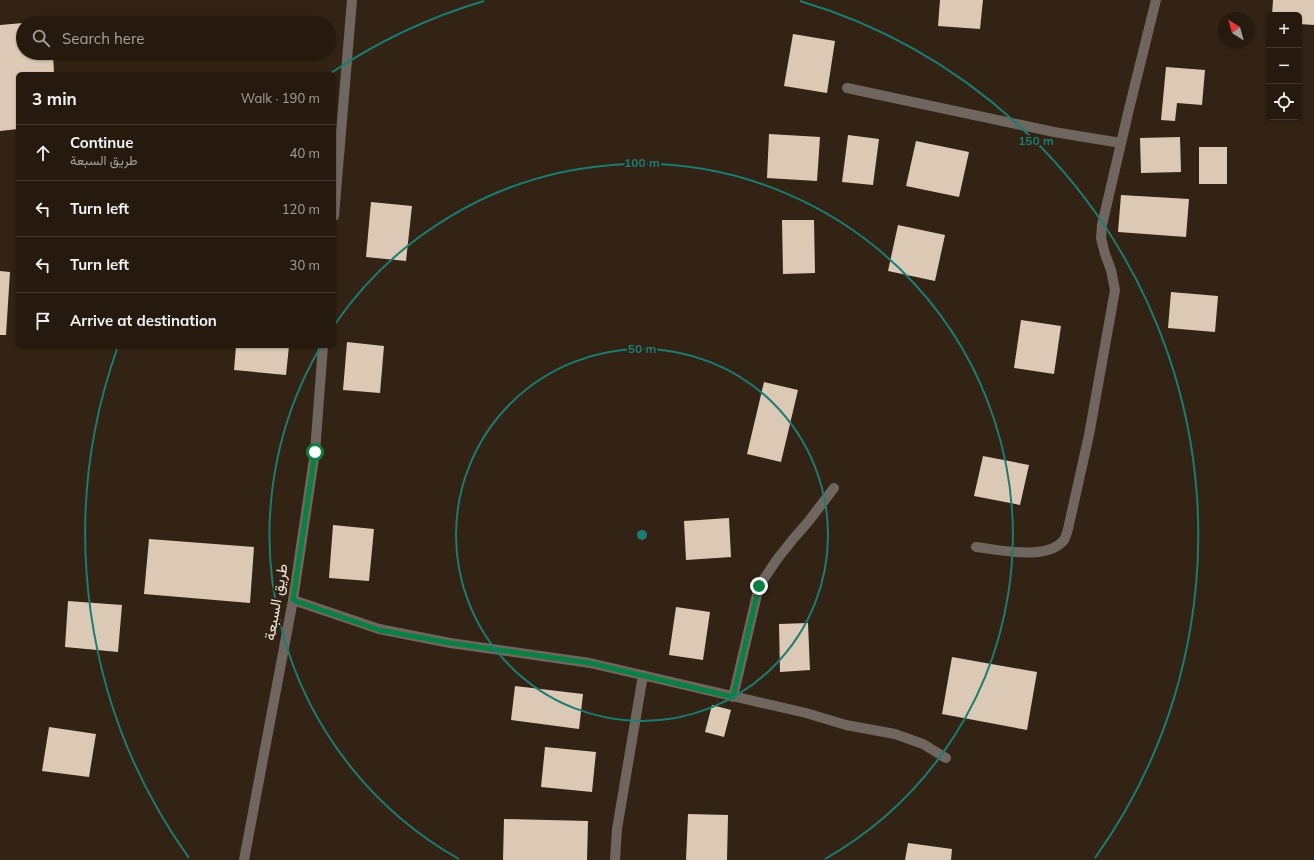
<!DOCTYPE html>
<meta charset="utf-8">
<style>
:root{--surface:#261a0f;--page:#32271d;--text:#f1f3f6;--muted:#a4a19e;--line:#42382f}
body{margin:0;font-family:Mulish,Vazirmatn,sans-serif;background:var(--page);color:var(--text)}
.controls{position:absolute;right:12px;top:12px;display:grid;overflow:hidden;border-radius:6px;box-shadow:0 1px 3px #0004}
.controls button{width:36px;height:36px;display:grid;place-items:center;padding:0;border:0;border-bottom:1px solid var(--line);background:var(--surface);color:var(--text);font:20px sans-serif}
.compass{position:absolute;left:1218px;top:12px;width:36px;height:36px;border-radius:50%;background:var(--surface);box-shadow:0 1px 3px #0004;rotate:323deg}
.stop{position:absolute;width:12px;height:12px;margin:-9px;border:3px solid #0b8043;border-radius:50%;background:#fff}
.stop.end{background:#0b8043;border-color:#fff;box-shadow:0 1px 4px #0008}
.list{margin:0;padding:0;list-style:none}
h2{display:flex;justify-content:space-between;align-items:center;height:52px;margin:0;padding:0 16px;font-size:17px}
h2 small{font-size:13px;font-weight:400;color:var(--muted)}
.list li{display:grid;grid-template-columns:26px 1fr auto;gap:12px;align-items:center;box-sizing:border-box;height:56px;padding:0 16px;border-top:1px solid var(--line)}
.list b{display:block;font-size:15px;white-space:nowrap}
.list p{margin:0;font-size:13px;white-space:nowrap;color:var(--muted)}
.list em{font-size:13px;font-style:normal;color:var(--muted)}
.icon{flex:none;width:22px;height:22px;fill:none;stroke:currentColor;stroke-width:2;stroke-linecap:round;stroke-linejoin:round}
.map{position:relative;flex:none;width:1314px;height:860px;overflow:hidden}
.search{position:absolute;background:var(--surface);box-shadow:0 1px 3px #0004;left:16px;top:16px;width:320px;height:44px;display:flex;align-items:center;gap:10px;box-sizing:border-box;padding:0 14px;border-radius:22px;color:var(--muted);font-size:15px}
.panel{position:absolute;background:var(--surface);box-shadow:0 1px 3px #0004;left:16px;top:72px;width:320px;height:276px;border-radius:6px}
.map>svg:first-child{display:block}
</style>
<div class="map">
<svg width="1314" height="860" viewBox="0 0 1314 860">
<rect width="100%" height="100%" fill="#322314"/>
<!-- building -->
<path fill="#dcc9b5" d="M 940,0 L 983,0 L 980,29 L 938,26 Z
M 1273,0 L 1314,0 L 1314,25 L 1299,24 L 1299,15 L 1272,15 Z
M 23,23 L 23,53 L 53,53 L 54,74 L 18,74 L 18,129 L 0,131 L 0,25 Z
M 793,34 L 835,41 L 827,93 L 784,86 Z
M 1166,67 L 1205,70 L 1202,105 L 1177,103 L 1175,121 L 1161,120 Z
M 769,134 L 820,137 L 817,181 L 767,178 Z
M 848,135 L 879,139 L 873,185 L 842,182 Z
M 1180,137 L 1181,172 L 1141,173 L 1140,138 Z
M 916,141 L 969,152 L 959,197 L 906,186 Z
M 1199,147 L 1227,147 L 1227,184 L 1199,184 Z
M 1121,195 L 1189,199 L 1186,237 L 1118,232 Z
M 371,202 L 412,206 L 406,261 L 366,257 Z
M 782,220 L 814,220 L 815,273 L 783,274 Z
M 898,225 L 945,235 L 935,281 L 888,271 Z
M 0,271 L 10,272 L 6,335 L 0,335 Z
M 1171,292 L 1218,296 L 1215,332 L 1168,328 Z
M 1021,320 L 1061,326 L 1054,374 L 1014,368 Z
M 347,342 L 384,346 L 380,393 L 343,390 Z
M 236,346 L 289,346 L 286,375 L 234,370 Z
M 764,382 L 798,390 L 781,462 L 747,454 Z
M 983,456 L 1029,465 L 1020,505 L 974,496 Z
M 729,518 L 731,557 L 686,560 L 684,521 Z
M 333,525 L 374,529 L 369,581 L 329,578 Z
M 149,539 L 254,547 L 250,603 L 144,594 Z
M 68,601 L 122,605 L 118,652 L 65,647 Z
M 676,607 L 710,612 L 703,660 L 669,655 Z
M 808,623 L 810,670 L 780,672 L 779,624 Z
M 952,657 L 1037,672 L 1027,730 L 942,714 Z
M 515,686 L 583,694 L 579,729 L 511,720 Z
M 712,705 L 731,710 L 724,737 L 705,732 Z
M 49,727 L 96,734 L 89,777 L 42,771 Z
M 545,747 L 596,752 L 592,792 L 541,787 Z
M 688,814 L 728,815 L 727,860 L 686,860 Z
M 504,819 L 588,821 L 587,860 L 503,860 Z
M 908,843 L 952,849 L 951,860 L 905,860 Z"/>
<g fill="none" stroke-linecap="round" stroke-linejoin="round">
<!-- minor -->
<path stroke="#6e665f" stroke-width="10" d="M 847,88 L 1054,132 L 1121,143
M 334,216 L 352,0
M 976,547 C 1000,550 1047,561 1064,540 C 1066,537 1067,532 1068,529 L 1089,435 L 1115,290 L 1111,270 L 1105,254 L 1101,238 L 1102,225 L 1129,109 L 1156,0
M 293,600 L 379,629 L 450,643 L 590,663 L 806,713 L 846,725 L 895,734 L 923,744 L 946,758
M 733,697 L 759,586 L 778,558 L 794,538 L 808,522 L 834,488
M 244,860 L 293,600 L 315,452 L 323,346
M 615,860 L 617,829 L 643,675"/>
</g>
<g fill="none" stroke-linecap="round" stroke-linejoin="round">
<!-- route -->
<path stroke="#0b8043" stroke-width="5" d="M 315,452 L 293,600 L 379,630 L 450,643 L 590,663 L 733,697 L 759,586"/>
</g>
<!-- distance rings -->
<g fill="none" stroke="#1a7c73" stroke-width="2">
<circle cx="642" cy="535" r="186"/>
<path d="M459 859A372 372 0 0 1 321 346M335 324A372 372 0 1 1 825 859"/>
<path d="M189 858A557 557 0 0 1 117 349M331 73A557 557 0 0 1 484 1M800 1A557 557 0 0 1 1095 858"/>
</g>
<g text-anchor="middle" stroke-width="4" stroke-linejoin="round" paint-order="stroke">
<!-- street labels -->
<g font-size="15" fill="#eee4db" stroke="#322314">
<text transform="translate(276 602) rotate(-80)" y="5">طريق السبعة</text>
</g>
</g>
<circle cx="642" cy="535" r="6" fill="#1a7c73" stroke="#322314" stroke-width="2"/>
<g font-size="12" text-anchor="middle" font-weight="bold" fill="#1a7c73" stroke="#322314" stroke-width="4" stroke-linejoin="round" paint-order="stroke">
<text x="1036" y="145">150 m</text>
<text x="642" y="167">100 m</text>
<text x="642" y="353">50 m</text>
</g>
</svg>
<div class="controls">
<button>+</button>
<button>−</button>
<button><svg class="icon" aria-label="locate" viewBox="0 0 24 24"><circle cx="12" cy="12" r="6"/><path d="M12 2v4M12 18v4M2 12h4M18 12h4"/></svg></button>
</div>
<svg class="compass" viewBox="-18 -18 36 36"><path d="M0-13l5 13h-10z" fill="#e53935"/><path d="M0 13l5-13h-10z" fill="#a4a19e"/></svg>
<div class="stop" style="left:315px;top:452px"></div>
<div class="stop end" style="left:759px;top:586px"></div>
<div class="search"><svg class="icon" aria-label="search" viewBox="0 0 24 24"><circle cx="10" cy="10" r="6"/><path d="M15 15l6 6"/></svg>Search here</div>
<section class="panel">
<h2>3 min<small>Walk · 190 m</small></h2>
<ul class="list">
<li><svg class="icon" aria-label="ahead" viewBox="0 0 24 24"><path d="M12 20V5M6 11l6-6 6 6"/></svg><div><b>Continue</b><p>طريق السبعة</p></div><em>40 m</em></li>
<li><svg class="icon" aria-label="left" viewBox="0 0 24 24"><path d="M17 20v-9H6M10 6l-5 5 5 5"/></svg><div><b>Turn left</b></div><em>120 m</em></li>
<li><svg class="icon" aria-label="left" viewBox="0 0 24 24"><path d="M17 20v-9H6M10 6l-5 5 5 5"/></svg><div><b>Turn left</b></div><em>30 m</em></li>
<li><svg class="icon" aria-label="arrive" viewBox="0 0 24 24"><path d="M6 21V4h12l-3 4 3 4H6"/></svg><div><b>Arrive at destination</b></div></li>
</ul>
</section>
</div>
